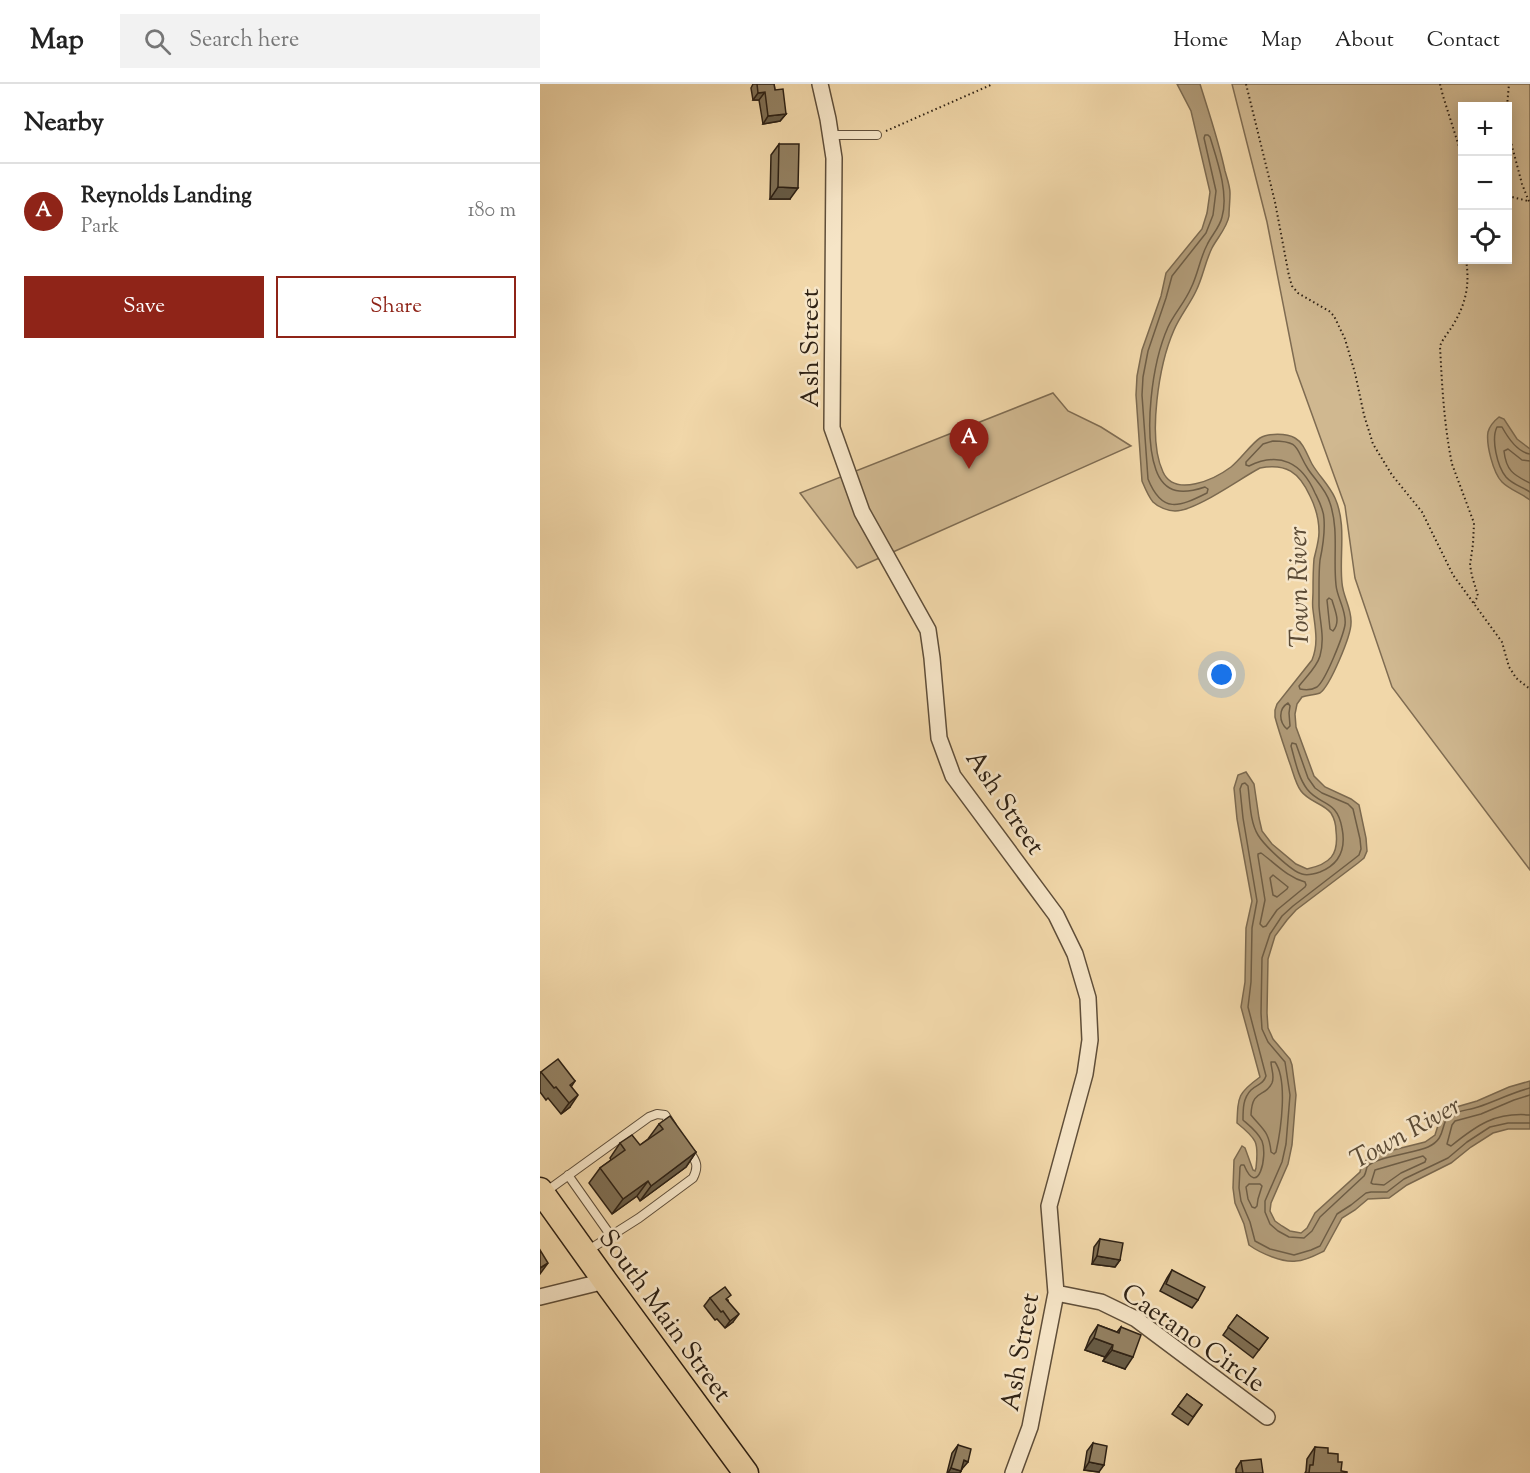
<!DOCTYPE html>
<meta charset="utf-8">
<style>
:root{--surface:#fff;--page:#f2f2f2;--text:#222;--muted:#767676;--line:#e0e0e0;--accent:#8f2418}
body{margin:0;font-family:"Sorts Mill Goudy",serif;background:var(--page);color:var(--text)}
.controls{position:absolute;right:18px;top:18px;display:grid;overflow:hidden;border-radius:0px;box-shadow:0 3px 15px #0003}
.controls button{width:54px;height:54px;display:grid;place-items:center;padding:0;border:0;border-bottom:2px solid var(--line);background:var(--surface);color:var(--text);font:30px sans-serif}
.you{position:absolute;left:682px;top:591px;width:21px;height:21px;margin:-15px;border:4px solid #fff;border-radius:50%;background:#1a73e8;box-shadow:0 0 0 9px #1a73e833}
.badge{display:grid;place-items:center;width:39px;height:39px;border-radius:50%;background:var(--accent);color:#fff;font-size:20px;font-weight:700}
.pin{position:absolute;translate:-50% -50px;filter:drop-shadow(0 2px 3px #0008)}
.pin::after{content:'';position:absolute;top:32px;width:21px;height:18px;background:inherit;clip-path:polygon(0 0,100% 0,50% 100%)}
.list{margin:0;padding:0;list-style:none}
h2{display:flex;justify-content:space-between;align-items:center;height:78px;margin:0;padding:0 24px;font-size:26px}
h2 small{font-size:20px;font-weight:400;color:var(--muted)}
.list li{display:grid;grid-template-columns:39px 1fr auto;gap:18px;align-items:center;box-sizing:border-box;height:96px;padding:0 24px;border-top:2px solid var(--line)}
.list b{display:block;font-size:22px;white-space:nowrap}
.list p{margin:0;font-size:20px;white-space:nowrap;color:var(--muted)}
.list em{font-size:20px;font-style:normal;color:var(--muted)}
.actions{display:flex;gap:12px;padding:18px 24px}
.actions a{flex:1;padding:14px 0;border:2px solid var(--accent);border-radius:0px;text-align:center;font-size:21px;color:var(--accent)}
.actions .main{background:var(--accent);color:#fff}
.icon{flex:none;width:33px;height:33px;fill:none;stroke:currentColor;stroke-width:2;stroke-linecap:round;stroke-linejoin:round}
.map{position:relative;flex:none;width:990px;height:1389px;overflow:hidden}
header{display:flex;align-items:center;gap:36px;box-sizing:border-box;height:84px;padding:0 30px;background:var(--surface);border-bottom:2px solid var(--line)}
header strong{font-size:28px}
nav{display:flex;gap:33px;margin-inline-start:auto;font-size:21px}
.search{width:420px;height:54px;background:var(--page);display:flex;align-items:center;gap:15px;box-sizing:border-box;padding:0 21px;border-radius:0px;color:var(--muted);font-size:22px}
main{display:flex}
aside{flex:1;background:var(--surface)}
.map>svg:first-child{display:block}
</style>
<header>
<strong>Map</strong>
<div class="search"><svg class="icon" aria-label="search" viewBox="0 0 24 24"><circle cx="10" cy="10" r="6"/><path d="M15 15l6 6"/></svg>Search here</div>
<nav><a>Home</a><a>Map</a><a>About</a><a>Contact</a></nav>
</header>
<main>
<aside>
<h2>Nearby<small></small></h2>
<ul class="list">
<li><span class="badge">A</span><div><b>Reynolds Landing</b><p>Park</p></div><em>180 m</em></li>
</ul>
<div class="actions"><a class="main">Save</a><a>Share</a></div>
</aside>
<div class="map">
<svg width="990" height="1389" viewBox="0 0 990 1389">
<rect width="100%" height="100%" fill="#f1d7a9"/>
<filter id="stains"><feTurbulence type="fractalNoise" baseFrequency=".00333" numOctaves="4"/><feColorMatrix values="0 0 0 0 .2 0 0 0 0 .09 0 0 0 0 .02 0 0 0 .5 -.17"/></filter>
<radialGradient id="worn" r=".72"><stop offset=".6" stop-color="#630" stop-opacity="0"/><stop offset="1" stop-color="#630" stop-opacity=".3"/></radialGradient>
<!-- green -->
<path fill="#d0b890" stroke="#7f6c52" stroke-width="1.5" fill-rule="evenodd" d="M 692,0 L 990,0 L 990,786 L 852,603 L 815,494 L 805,422 L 756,286 L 727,138 ZM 922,22 L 968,22 L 968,176 L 922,176 Z
M 513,309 L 528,327 L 561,343 L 591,362 L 317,484 L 260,409 Z"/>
<!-- water -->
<path fill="#af9976" stroke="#7b694f" stroke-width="1.5" d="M 637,0 L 660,0 C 669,29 679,58 685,87 C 687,94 690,102 690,109 C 690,117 689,125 689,132 C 687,144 677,154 672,164 C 665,178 663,193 656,207 C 650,220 640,232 634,246 C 619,280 607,354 623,388 C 635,414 675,395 691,383 C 700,376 712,359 720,354 C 728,349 747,349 755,354 C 764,359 767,371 772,380 C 779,392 789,401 795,414 C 807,441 799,471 802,499 C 803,513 812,525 811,539 C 811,552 790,602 780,609 C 775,611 768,611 762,613 L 757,620 L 755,630 L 756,643 L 774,692 L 785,703 L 811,715 L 819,721 L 826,754 L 827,767 L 824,774 L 818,779 L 756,826 L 747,836 L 735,852 L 728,875 L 727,929 L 728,944 L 733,955 L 750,975 L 752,981 L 756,1011 L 752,1061 L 748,1080 L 731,1119 L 730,1127 L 735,1137 L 742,1142 L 750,1147 L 761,1149 L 767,1144 L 775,1129 L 820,1088 L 822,1079 L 828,1075 L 849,1067 L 885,1058 L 895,1051 L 900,1035 L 906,1026 L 937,1017 L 969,1003 L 990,997 L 990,1045 L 968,1045 L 953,1049 L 931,1063 L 911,1079 L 867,1101 L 849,1114 L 828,1115 L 815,1126 L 802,1134 L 784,1167 C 776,1171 765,1177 756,1177 C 743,1179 720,1169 709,1161 L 704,1140 L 695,1119 L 693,1104 L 694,1076 L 702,1062 L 705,1064 L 713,1086 L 715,1087 L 716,1084 C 719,1058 717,1055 697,1039 C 698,1012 698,1009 720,993 L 701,923 L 705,898 L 706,844 L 712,817 L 697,735 L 694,704 L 698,691 L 706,688 L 714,700 L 719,734 L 722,747 L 732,760 L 756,780 L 767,785 C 790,780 799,771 796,747 C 796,741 794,734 791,729 C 783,719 769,718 761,707 C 755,699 753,687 749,677 C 744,662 739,648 735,633 L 735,626 L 737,620 L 772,576 C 779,559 775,543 773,526 C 772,520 773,514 773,508 C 773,497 773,486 774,475 C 776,466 779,457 779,448 C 779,434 776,424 770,412 C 759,388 746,379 720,384 C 699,395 656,427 635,427 C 628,427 618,423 613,418 C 608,412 605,404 602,397 L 596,311 L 597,292 L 602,266 L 621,212 L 626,189 L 662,145 L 667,129 L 670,108 L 651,27 Z
M 959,333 L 964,335 L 977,355 L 990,365 L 990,416 C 981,409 970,406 962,398 C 953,389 946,360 948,348 C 950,341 954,337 959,333 Z"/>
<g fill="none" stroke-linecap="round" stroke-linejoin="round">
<!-- shore -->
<path stroke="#6e5d45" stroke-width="1.5" d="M 668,51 L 670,53 C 677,76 689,109 682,133 C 680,143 671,152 667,161 C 660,174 658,190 651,204 C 645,218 634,230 628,243 C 612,279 603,349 616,386 C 625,411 644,410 665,403 L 668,405 L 667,409 C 639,423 622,430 608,395 L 602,311 L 603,293 L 608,267 L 626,214 L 632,192 L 666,149 L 673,131 L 676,107 L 664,54 L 665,51 Z
M 733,357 C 761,357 755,365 768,385 C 775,396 786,405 790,419 C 799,446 793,473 796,501 C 797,514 807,527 805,541 C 803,552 786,596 777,603 C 772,606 765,606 760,605 L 759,602 C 766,593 777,583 780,572 C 785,554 780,539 779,522 C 779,516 779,509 779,503 C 779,494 779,485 780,476 C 783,462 785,449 784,435 C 784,426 779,417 775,409 C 762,379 740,367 709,382 L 706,381 L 706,378 L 723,360 Z
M 990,370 C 977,368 968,354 962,343 L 957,343 C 951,355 957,382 966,393 C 972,400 982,403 990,408
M 990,377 L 982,376 L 968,365 L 964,367 C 966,386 973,391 990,399
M 789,514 L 792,516 C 795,527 801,538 793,547 L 790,545 L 787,516 Z
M 748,619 L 750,622 L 749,629 L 750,642 L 747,645 C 739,638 738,625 748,619 Z
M 721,769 C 735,779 747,793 765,798 L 766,801 L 765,803 L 737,826 L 726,842 L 723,843 L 720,840 L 725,816 L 718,772 L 718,770 Z
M 733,791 L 748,803 L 747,805 L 737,813 L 733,811 L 730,794 Z
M 731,978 L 735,978 C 748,996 741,1046 736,1068 L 734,1070 L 731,1068 C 729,1047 723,1046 711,1031 C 712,1004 725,1014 732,999 C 735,992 731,985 731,978 Z
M 990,1004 C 971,1009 956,1017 938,1023 C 930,1026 919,1026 911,1031 C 899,1038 908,1054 888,1063 C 876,1069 834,1073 827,1083 C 826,1086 826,1089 824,1092 L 780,1133 L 772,1147 L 764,1154 L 749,1153 L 738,1147 L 730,1140 L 725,1128 L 725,1117 L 742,1078 L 746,1060 L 750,1011 L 745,978 L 728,958 L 722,945 L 721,929 L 722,874 L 730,850 L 742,832 L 753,822 L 814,775 L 819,771 L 821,765 L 820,755 L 813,725 L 808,720 L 782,709 L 775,704 L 768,694 L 756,660 L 752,659 L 751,662 C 755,676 758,693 767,705 C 780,722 797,715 802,744 C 806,764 800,780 780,788 C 774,790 768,792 762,790 C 751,787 724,761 718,751 C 710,738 710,718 708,702 L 705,699 L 702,700 L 700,705 L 703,734 L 717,817 L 712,844 L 711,898 L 708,923 L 726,992 C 723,1001 717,1000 711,1006 C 703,1014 703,1025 703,1036 C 710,1042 718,1048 722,1057 C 728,1072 718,1115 704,1081 L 701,1081 L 700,1083 L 699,1104 L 701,1117 L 710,1138 L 715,1157 L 730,1165 L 754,1171 L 771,1166 L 780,1162 L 797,1130 L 811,1121 L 826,1109 L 831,1108 L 847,1108 L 864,1095 L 908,1074 L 927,1058 L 950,1043 L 968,1039 L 990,1039
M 990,1011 L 974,1016 L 941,1030 L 915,1037 L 912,1041 L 907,1060 L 911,1062 C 937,1041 955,1028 990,1031
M 883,1072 L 886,1075 L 885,1078 L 861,1089 L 844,1101 L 833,1100 L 831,1099 L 835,1086 Z
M 709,1100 L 720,1100 L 722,1102 L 718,1115 L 717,1122 L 715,1124 L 712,1123 L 708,1115 L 706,1103 Z"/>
<!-- service casing -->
<g stroke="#5f4e39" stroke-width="10">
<path id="service" d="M 291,51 L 337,51
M 28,1091 L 71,1152
M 4,1109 L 109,1033 L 117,1030 L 125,1031 L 132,1042
M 47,1167 L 99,1134 L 153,1094 C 160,1080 155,1076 147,1064"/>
</g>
<!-- minor casing -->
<g stroke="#5f4e39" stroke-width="18">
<path id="minor" d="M 280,0 L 288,35 L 294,74 L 292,344 L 322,428 L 388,546 L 392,574 L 399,654 L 413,692 L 516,831 L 535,870 L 548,914 L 550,956 L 545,990 L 509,1122 L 516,1209 L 490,1343 L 473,1389
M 516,1209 L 561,1218 L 596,1235 L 727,1333
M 0,1213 L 65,1197"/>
</g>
<!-- primary casing -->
<g stroke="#2e2114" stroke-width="27">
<path id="primary" d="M 0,1106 L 65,1197 L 206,1389"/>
</g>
<!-- path -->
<path stroke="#2e2114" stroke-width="2" stroke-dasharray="1.5 3" stroke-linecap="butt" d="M 706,0 L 735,118 L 749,192 L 752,202 L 758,209 L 789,227 L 794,232 L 805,255 L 815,289 L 824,331 L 833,360 L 852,391 L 882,428 L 913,491 L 962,558 L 969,583 L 973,589 L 976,594 L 990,605
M 900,0 L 903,12 L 922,72
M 967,22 L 969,0
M 346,47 L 453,0
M 968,47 L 982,100 L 990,120
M 922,102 L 919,124 L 922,151
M 968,112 L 988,117
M 926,176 C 930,200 926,220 913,241 C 909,248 903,254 900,262 C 902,301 904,341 912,380 L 934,439 L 933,460 L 930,481 L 932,492 L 938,512 L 934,519"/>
<!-- service -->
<use href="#service" stroke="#f6e5c7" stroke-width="8"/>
<!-- minor -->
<use href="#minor" stroke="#f6e5c7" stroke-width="15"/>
<!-- primary -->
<use href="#primary" stroke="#f1d7a9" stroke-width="24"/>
</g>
<!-- wall -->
<path fill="#7e6e53" stroke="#2e2114" stroke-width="1.5" d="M 213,0 L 234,0 L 235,6 L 246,30 L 240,37 L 223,40 L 219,16 L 213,16 L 211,4 Z
M 239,60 L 250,115 L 230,115 L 231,71 Z
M 1,988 L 35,997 L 31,1003 L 30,1023 L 21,1030 L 8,1014 L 6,1016 L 0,1008 L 0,990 Z
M 119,1040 L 156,1068 L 146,1083 L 100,1117 L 97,1112 L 72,1130 L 49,1099 L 60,1084 L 71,1076 L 70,1074 L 80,1059 L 100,1061 L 108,1055 Z
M 560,1155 L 580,1176 L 575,1183 L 552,1180 L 554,1163 Z
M 632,1186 L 658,1216 L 652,1224 L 620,1207 L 627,1194 Z
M 170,1214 L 188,1216 L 193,1238 L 185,1244 L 177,1235 L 175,1236 L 164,1222 Z
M 697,1231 L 728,1254 L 713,1274 L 683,1251 Z
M 558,1241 L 577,1248 L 581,1243 L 585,1285 L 563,1277 L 565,1273 L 545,1266 L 550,1253 Z
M 647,1310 L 662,1321 L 648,1341 L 632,1330 Z
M 553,1359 L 559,1388 L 544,1386 L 547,1367 Z
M 418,1361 L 422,1385 L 420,1389 L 407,1389 L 412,1369 Z
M 775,1363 L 788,1369 L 801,1387 L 807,1389 L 765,1389 L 766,1387 L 767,1375 Z
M 701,1377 L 723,1389 L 696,1389 L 696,1385 Z"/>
<!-- shaded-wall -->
<path fill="#675a44" stroke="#2e2114" stroke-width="1.5" d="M 225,8 L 219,16 L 213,16 L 218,9 Z
M 246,30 L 240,37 L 223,40 L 228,32 Z
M 238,103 L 258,104 L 250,115 L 230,115 Z
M 38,1011 L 30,1023 L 21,1030 L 29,1019 Z
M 156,1068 L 146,1083 L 100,1117 L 111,1102 Z
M 108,1097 L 97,1112 L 72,1130 L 83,1115 Z
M 557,1172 L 580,1176 L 575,1183 L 552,1180 Z
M 8,1179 L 0,1190 L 0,1184 Z
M 199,1230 L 193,1238 L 185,1244 L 190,1237 Z
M 554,1254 L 573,1261 L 565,1273 L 545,1266 Z
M 572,1266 L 593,1273 L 585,1285 L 563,1277 Z
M 424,1376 L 428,1378 L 422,1385 L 419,1384 Z
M 549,1378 L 564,1381 L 559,1388 L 544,1386 Z
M 411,1384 L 421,1387 L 420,1389 L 408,1389 Z"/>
<!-- building -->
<path fill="#938061" stroke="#2e2114" stroke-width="1.5" d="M 217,0 L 234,0 L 235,6 L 243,5 L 246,30 L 228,32 L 225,8 L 218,9 Z
M 239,60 L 259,60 L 258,104 L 238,103 Z
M 18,975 L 35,997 L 30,1001 L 38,1011 L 29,1019 L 16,1003 L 14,1004 L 1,988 Z
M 130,1032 L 156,1068 L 111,1102 L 108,1097 L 83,1115 L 60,1084 L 85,1066 L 80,1059 L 92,1051 L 100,1061 L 123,1045 L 119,1040 Z
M 560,1155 L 583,1159 L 580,1176 L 557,1172 Z
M 0,1166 L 8,1179 L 0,1184 Z
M 632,1186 L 665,1203 L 658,1216 L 626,1200 Z
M 185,1203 L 191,1211 L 186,1215 L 199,1230 L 190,1237 L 183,1227 L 181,1228 L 170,1214 Z
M 697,1231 L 728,1254 L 719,1266 L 688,1243 Z
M 558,1241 L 579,1249 L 581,1243 L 601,1251 L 593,1273 L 572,1266 L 573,1261 L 554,1254 Z
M 647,1310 L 662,1321 L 653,1333 L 638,1322 Z
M 553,1359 L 567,1362 L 564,1381 L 549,1378 Z
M 418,1361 L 431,1365 L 428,1378 L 424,1376 L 421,1387 L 411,1384 Z
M 775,1363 L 788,1364 L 788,1369 L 798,1370 L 798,1378 L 802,1378 L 801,1387 L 807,1388 L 807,1389 L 769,1389 L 770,1381 L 773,1381 Z
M 721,1375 L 723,1389 L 703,1389 L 701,1377 Z"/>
<g text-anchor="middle" stroke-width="5" stroke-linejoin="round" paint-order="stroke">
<!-- street labels -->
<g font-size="26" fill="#2e2114" stroke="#f6e5c7">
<text transform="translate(269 264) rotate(-90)" y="9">Ash Street</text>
<text transform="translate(466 718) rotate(56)" y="9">Ash Street</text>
<text transform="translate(126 1231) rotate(54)" y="9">South Main Street</text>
<text transform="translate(654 1253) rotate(35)" y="9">Caetano Circle</text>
<text transform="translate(479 1268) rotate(-80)" y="9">Ash Street</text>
</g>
<!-- water labels -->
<g font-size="27" font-style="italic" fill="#5b4b36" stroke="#f6e5c7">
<text transform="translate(758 503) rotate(-91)" y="9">Town River</text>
<text transform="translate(865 1048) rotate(-29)" y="9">Town River</text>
</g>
</g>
<rect width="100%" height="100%" filter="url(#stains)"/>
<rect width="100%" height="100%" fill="url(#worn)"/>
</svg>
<div class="controls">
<button>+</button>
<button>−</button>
<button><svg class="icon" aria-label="locate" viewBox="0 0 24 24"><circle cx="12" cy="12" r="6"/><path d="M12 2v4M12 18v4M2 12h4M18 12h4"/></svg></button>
</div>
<div class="you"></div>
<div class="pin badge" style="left:429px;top:385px">A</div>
</div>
</main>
